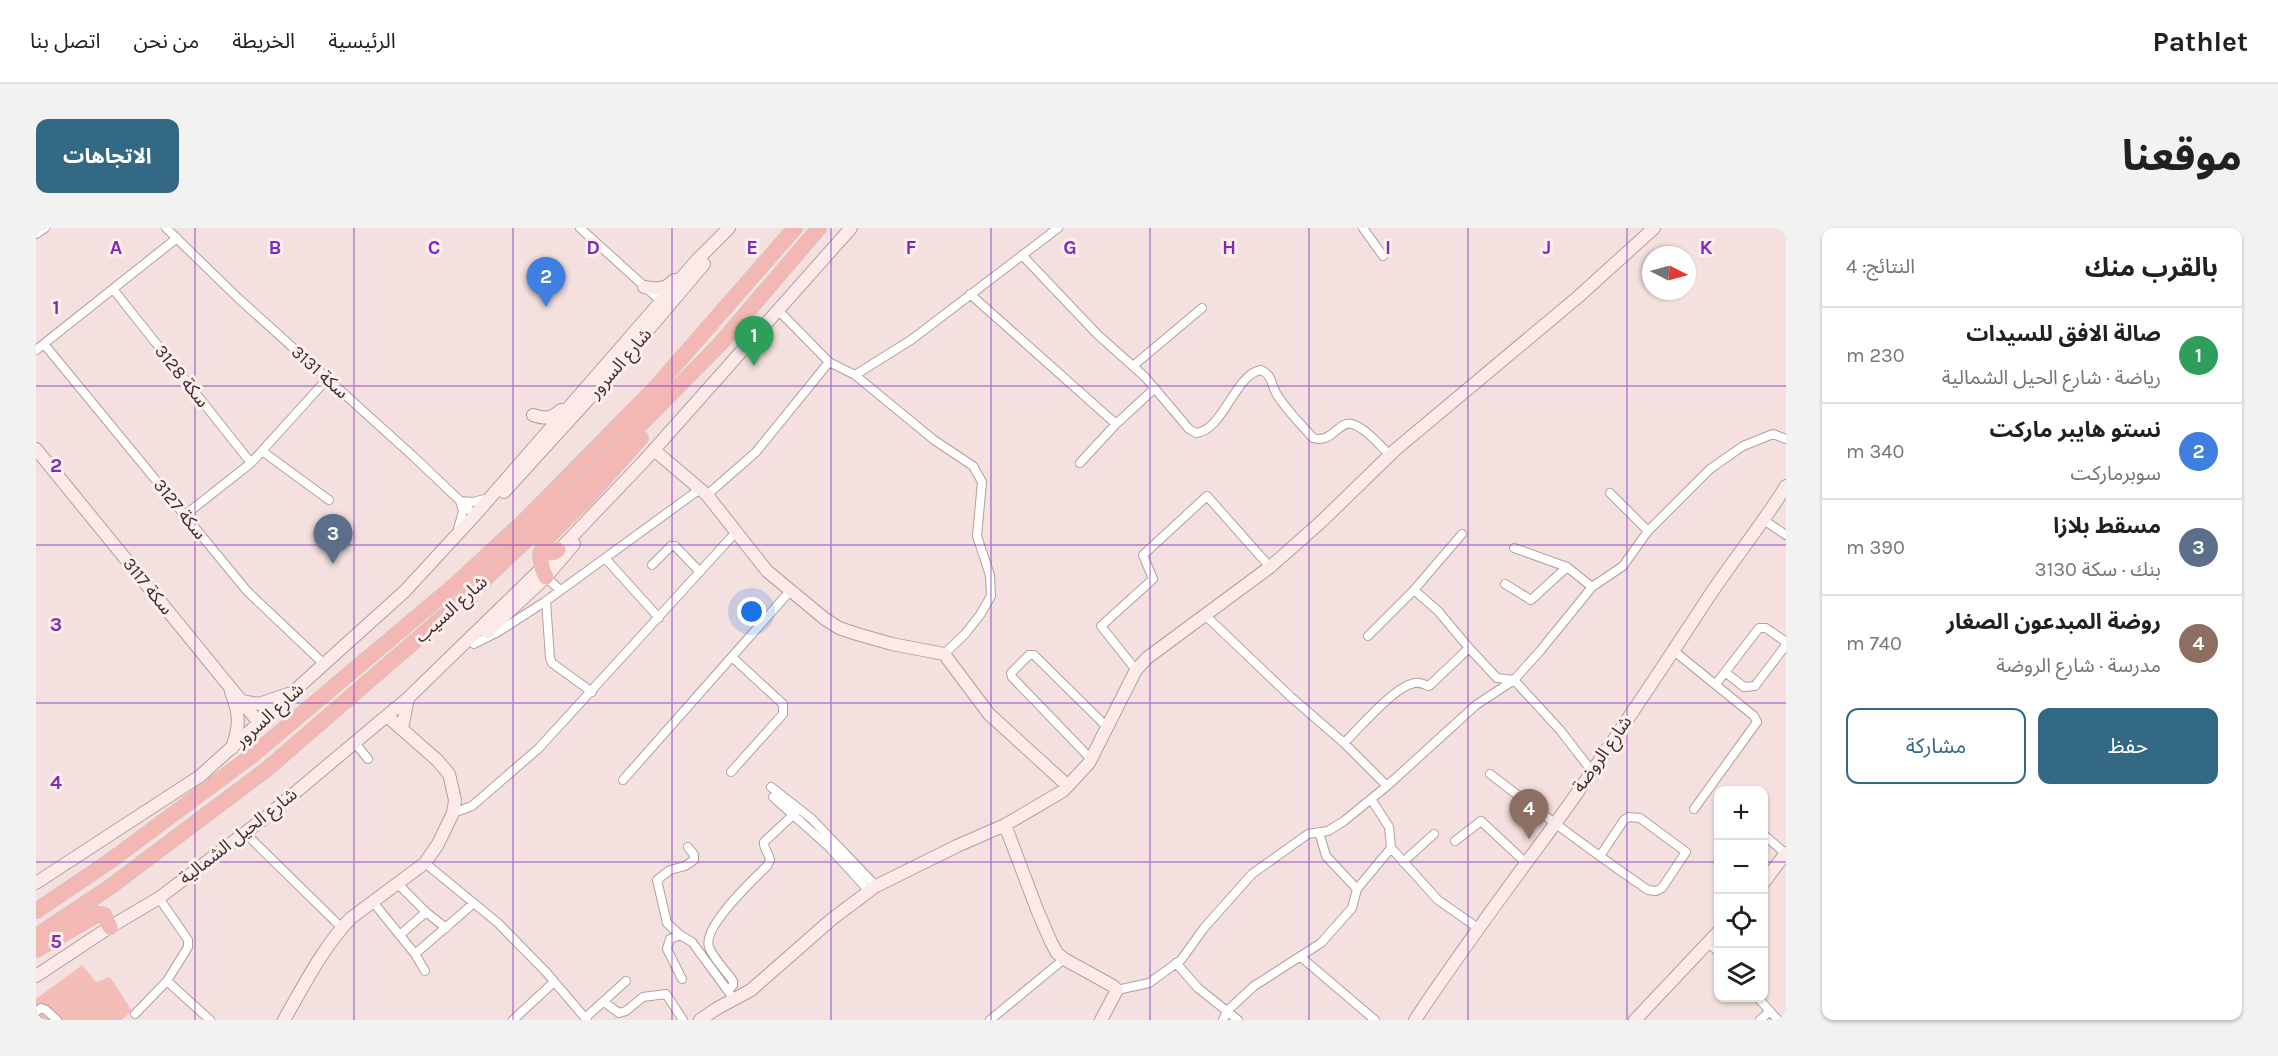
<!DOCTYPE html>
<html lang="ar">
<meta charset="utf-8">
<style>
:root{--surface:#fff;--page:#f2f2f2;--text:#202124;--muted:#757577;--line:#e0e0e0;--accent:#346985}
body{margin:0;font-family:Karla,"Noto Sans Arabic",sans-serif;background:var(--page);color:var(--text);direction:rtl}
.controls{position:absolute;right:18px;bottom:18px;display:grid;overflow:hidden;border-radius:12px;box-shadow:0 2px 4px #0004}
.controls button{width:54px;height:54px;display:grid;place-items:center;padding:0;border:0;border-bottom:2px solid var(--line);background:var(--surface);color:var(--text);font:30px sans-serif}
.compass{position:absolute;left:1606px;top:18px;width:54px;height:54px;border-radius:50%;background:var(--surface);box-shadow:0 2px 4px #0004;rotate:96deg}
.you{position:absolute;left:716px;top:384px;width:21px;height:21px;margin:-15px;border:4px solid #fff;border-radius:50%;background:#1a73e8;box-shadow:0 0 0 9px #1a73e833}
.badge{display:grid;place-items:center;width:39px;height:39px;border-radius:50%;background:var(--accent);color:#fff;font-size:20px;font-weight:700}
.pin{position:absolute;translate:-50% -50px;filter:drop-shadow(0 2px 3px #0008)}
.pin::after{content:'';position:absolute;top:32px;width:21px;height:18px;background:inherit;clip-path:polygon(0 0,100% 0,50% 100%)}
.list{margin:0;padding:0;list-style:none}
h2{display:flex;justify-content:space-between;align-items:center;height:78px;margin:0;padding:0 24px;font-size:26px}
h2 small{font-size:20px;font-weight:400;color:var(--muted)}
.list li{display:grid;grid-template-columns:39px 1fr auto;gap:18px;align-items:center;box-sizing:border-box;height:96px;padding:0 24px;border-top:2px solid var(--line)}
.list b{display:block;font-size:22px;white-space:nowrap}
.list p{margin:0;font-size:20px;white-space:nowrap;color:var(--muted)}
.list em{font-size:20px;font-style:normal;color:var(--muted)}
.actions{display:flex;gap:12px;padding:18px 24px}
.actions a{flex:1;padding:14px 0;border:2px solid var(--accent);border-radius:12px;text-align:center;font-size:21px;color:var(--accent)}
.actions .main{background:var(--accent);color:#fff}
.icon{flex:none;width:33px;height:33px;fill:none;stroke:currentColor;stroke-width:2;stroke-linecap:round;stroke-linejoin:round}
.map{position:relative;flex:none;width:1750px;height:792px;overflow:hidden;direction:ltr;border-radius:12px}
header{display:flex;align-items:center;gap:36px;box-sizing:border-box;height:84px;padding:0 30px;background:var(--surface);border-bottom:2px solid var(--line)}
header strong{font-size:28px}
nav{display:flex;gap:33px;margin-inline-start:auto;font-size:21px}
.intro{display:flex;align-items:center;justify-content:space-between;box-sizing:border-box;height:144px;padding:0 36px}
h1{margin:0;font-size:42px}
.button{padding:15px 27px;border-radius:12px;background:var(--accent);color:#fff;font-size:21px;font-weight:700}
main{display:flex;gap:36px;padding:0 36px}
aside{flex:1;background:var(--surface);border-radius:12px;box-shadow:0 2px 4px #0004}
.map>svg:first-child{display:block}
</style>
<header>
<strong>Pathlet</strong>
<nav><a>الرئيسية</a><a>الخريطة</a><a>من نحن</a><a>اتصل بنا</a></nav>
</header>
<div class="intro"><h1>موقعنا</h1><a class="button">الاتجاهات</a></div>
<main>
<aside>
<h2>بالقرب منك<small>النتائج: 4</small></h2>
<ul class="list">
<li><span class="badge" style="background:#2e9e5b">1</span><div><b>صالة الافق للسيدات</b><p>رياضة · شارع الحيل الشمالية</p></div><em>230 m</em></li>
<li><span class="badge" style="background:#3f7fe0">2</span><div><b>نستو هايبر ماركت</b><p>سوبرماركت</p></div><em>340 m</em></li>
<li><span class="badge" style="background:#5c6f8a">3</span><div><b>مسقط بلازا</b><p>بنك · سكة 3130</p></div><em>390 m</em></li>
<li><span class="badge" style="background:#8d6e63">4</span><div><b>روضة المبدعون الصغار</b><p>مدرسة · شارع الروضة</p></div><em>740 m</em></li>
</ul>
<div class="actions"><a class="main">حفظ</a><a>مشاركة</a></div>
</aside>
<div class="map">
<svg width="1750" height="792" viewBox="0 0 1750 792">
<rect width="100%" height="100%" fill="#f4e0de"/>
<!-- green -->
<path fill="#f4bdb8" d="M 46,737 L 60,754 L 74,749 L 96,783 L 85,792 L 0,792 L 0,771 Z"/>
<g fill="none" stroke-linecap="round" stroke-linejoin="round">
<!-- street casing -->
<g stroke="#b39f9e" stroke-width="10">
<path id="street" d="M 130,0 L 202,70 L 378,229 L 439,287
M 544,0 L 628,76
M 1327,0 L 1347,28
M 0,6 L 9,0
M 986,27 L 1061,106 L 1109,149 L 1153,201 L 1160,205 C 1187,203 1199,146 1225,142 C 1236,147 1235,155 1240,165 C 1249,181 1265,196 1277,210 C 1296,216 1303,192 1316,196 C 1330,200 1343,217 1354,227
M 77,61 L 215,235
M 934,66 L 1080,196
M 743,83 L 793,134 L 819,147 L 898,212 L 937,238 L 946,254 L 941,308 L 954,347 L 955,368 L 944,387 L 929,406 L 908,426
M 8,116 L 211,363 L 289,437
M 0,122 L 141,10
M 1097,138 L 1166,80
M 819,147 L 875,112 L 1022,0
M 226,223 L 293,272
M 1044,235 L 1080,196 L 1119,160
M 1574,265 L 1612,303
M 671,267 L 720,224 L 793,134
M 149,287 L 215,235 L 292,150
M 1729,293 L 1750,307
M 422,301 L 427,283 L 424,273 L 437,274 L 453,270
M 1478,320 L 1531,339 L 1556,359
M 569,330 L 623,390
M 616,337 L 635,318 L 639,318 L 664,344
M 510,349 L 524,362
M 1469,356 L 1495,372 L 1531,339
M 1378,362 L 1426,306
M 510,373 L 514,430 L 516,435 L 556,464
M 1169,387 L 1255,469 L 1308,515
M 1332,408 L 1378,362 L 1402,383 L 1433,420 L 1461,450 L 1478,452 L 1524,502 L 1555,542
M 438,416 L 462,404 L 510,373 L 664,261
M 1638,423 L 1718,488 L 1721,494 L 1658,581
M 1100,442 L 1065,398 L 1117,351 L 1107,327 L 1171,268 L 1234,339
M 1689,444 L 1708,459 L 1719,458 L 1750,417
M 1680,456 L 1723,400 L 1730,400 L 1750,414
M 319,515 L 332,531
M 1055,531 L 976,449 L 975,445 L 993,427 L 998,427 L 1071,499
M 695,544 L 747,486 L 747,476 L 696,429
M 1454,546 C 1506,586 1558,625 1612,662 L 1620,663 L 1626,660 L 1650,624 L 1604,590 L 1593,589 L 1588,592 L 1564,628
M 587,552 L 754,363
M 1351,558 L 1308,515 C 1324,499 1356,462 1375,456 C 1382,453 1387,456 1393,458 L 1433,420
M 735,559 L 776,591 L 840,658
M 737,569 L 792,618 L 833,663
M 417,585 L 436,578 L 503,520 L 700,304
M 1283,604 L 1290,628 L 1321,661
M 209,605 L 306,700
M 1728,607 L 1750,626
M 1419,613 L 1445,593 L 1489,634
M 652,619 L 658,627 L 658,632 L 649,638 L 634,642 L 621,652 L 631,695 L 644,707 L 656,714 L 695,767
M 1355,620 L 1402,672 L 1442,700
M 1367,634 L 1398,606
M 389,635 L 462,695 L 510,744 L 551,792
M 361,655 L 390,684 L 410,700
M 337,674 L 379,726 L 389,743
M 364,707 L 390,684
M 644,707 L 634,711 L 631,721 L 646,751
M 1673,714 L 1682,724
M 379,726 L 438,675
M 1265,729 L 1339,792
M 1140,735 L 1162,760 L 1202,792
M 131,753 L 174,792
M 1081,762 L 1113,755 L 1145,732 L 1168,700 L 1216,646 L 1272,606 L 1292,603 L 1308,593 L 1351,558 L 1440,477 L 1478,452 L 1504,423 L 1556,359 L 1587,338 L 1612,303 L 1674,241 L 1707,218 L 1737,206 L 1750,211
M 692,763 L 697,757 L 697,753 C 690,743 677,730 673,719 C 666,699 717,652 731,638 L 734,632 C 733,625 727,620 728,614 L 758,586
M 1722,770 L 1742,792
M 568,774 L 583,785 L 590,783 L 607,769 L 630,766 L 647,792
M 1,783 L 5,780 L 10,782 L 21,792
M 99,786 L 131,753 L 152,719 L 152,712 L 123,670
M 0,790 L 1,792
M 549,790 L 590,753
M 477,792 L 518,754
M 954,792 L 1028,731
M 1187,792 L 1191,783 L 1218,758 L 1285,715 L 1316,680 L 1321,661 L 1355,620 L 1353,599 L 1335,571
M 1724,792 L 1734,783"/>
</g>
<!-- secondary casing -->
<g stroke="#b39f9e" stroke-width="14">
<path id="secondary" d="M 608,59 C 621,61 629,62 638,52
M 497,187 C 509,191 515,191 525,182
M 0,221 L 224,496
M 618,222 L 671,267 L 731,343 L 789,391 L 803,400 L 821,406 L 856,416 L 908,426 L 953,486 L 1032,558
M 468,264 L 569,153 L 668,36
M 451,404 L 510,349 L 538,316
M 195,464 C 204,487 204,497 196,520
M 205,473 L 223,476 L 252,466
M 366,501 L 372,470
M 969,597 L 1002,684 L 1015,714 L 1021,725 L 1028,731 L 1077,758 L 1081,762 L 1065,792
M 1728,654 L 1750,625
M 0,655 L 164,548 L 369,363 L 439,287 L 661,32 L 693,0
M 0,748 L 74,699 L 123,670 L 230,589 L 372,470 L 506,340 L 608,233 L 815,0
M 248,792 C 268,757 287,719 315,690 L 389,635 L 402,616 L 417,585 L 419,572 L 413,546 L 401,532 L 351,488
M 664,792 L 680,781 L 715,762 L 796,691 L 840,658 L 921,618 L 969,597 L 1027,563 L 1053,535 L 1100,442 L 1111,430 L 1234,339 L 1286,293 L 1359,222 L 1542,69 L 1618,0
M 1379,792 C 1423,725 1471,661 1519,596 C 1572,523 1622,446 1672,370 C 1697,332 1726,297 1750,258
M 1599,792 L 1682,704"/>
</g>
<!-- highway casing -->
<g stroke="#c7c5c5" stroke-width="16">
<path id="highway" d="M 508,313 L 512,324 L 516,325 L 522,322
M 510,349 L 507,343 L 504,328 L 508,313 L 553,268 L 605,210
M 0,683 L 74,633 L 218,526 L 421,355 L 488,293 L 620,159 L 759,0
M 0,708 L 74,659 L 231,541 L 431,368 L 501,302 L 684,116 L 783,0
M 0,722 L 62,686 L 68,687 L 74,699"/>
</g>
<!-- street -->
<use href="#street" stroke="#fff" stroke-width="8"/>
<!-- secondary -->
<use href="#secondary" stroke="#fbeae8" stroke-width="12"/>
<!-- highway -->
<use href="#highway" stroke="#f3b8b3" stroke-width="15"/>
</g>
<!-- grid -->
<path fill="none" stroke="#7b2cbf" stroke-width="1.5" stroke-opacity="0.55" d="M 159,0 L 159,792M 318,0 L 318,792M 477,0 L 477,792M 636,0 L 636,792M 795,0 L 795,792M 955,0 L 955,792M 1114,0 L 1114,792M 1273,0 L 1273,792M 1432,0 L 1432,792M 1591,0 L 1591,792M 0,158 L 1750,158M 0,317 L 1750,317M 0,475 L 1750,475M 0,634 L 1682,634M 1728,634 L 1750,634"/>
<g text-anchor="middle" stroke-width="6" stroke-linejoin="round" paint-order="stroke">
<!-- street labels -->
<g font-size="18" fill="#38302f" stroke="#ffeeec">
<text transform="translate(584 135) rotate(-49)" y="6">شارع السرور</text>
<text transform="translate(284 144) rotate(42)" y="6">سكة 3131</text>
<text transform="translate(146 148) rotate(51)" y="6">سكة 3128</text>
<text transform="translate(144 281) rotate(51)" y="6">سكة 3127</text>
<text transform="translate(112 358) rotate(51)" y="6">سكة 3117</text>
<text transform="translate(415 381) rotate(-42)" y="6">شارع السيب</text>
<text transform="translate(233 487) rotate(-42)" y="6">شارع السرور</text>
<text transform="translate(1566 526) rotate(-55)" y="6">شارع الروضة</text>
<text transform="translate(202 608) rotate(-38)" y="6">شارع الحيل الشمالية</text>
</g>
</g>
<g font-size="20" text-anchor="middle" font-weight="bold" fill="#7b2cbf" stroke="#ffeeec" stroke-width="6" stroke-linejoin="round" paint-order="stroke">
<text x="80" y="26">A</text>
<text x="239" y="26">B</text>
<text x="398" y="26">C</text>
<text x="557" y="26">D</text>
<text x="716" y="26">E</text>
<text x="875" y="26">F</text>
<text x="1034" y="26">G</text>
<text x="1193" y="26">H</text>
<text x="1352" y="26">I</text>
<text x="1511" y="26">J</text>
<text x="1670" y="26">K</text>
<text x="20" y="86">1</text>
<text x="20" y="244">2</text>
<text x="20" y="403">3</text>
<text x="20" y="561">4</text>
<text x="20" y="720">5</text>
</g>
</svg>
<div class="controls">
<button>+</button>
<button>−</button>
<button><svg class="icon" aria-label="locate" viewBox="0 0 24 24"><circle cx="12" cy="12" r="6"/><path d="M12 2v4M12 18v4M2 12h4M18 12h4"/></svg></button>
<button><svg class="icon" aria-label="layers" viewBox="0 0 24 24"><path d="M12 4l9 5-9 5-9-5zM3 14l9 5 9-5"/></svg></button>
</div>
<svg class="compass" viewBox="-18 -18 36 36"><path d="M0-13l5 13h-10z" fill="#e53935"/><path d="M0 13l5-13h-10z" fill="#757577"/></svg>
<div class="you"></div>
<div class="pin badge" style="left:718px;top:138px;background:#2e9e5b">1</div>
<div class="pin badge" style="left:510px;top:79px;background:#3f7fe0">2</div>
<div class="pin badge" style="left:297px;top:336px;background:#5c6f8a">3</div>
<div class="pin badge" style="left:1493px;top:611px;background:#8d6e63">4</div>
</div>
</main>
